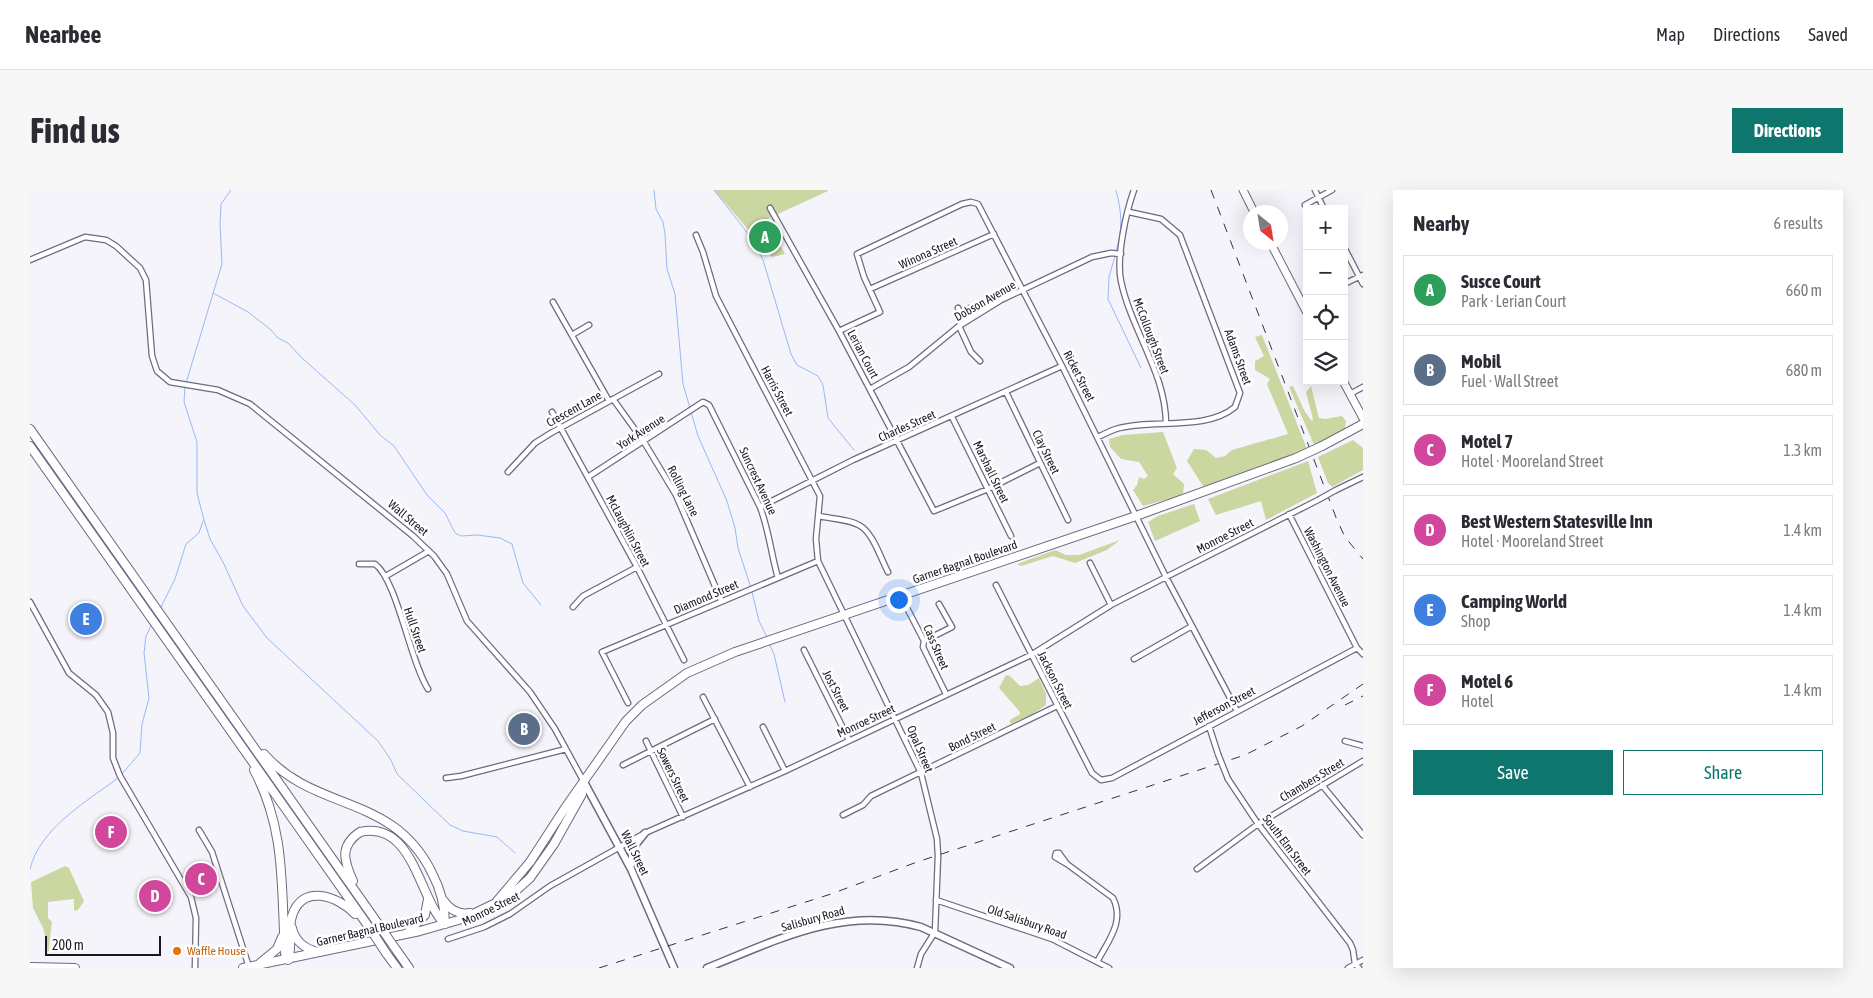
<!DOCTYPE html>
<meta charset="utf-8">
<style>
:root{--surface:#fff;--page:#f7f7f7;--text:#2b2b33;--muted:#7c7c81;--line:#e1e1e2;--accent:#0f766e}
body{margin:0;font-family:"Asap Condensed",sans-serif;background:var(--page);color:var(--text)}
.controls{position:absolute;right:15px;top:15px;display:grid;overflow:hidden;border-radius:0px;box-shadow:0 5px 20px #0002}
.controls button{width:45px;height:45px;display:grid;place-items:center;padding:0;border:0;border-bottom:1px solid var(--line);background:var(--surface);color:var(--text);font:25px sans-serif}
.compass{position:absolute;left:1213px;top:15px;width:45px;height:45px;border-radius:50%;background:var(--surface);box-shadow:0 5px 20px #0002;rotate:150deg}
.scale{position:absolute;left:15px;bottom:12px;width:116px;box-sizing:border-box;padding-left:5px;border:2px solid #1b1722;border-top:0;font-size:14px;line-height:18px;white-space:nowrap;color:#1b1722;-webkit-text-stroke:4px #fff;paint-order:stroke}
.you{position:absolute;left:868px;top:409px;width:18px;height:18px;margin:-12px;border:4px solid #fff;border-radius:50%;background:#1a73e8;box-shadow:0 0 0 8px #1a73e833}
.badge{display:grid;place-items:center;width:32px;height:32px;border-radius:50%;background:var(--accent);color:#fff;font-size:16px;font-weight:700}
.pin{position:absolute;translate:-50% -50%;border:2px solid #fff;box-shadow:0 1px 5px #0006}
.list{margin:0;padding:0;list-style:none}
h2{display:flex;justify-content:space-between;align-items:center;height:65px;margin:0;padding:0 20px;font-size:21px}
h2 small{font-size:16px;font-weight:400;color:var(--muted)}
.list li{display:grid;grid-template-columns:32px 1fr auto;gap:15px;align-items:center;box-sizing:border-box;height:70px;margin:0 10px 10px;padding:0 10px;border:1px solid var(--line);border-radius:0px}
.list b{display:block;font-size:19px;white-space:nowrap}
.list p{margin:0;font-size:16px;white-space:nowrap;color:var(--muted)}
.list em{font-size:16px;font-style:normal;color:var(--muted)}
.actions{display:flex;gap:10px;padding:15px 20px}
.actions a{flex:1;padding:11px 0;border:1px solid var(--accent);border-radius:0px;text-align:center;font-size:18px;color:var(--accent)}
.actions .main{background:var(--accent);color:#fff}
.icon{flex:none;width:28px;height:28px;fill:none;stroke:currentColor;stroke-width:2;stroke-linecap:round;stroke-linejoin:round}
.map{position:relative;flex:none;width:1333px;height:778px;overflow:hidden;border-radius:0px}
header{display:flex;align-items:center;gap:30px;box-sizing:border-box;height:70px;padding:0 25px;background:var(--surface);border-bottom:1px solid var(--line)}
header strong{font-size:24px}
nav{display:flex;gap:28px;margin-inline-start:auto;font-size:18px}
.intro{display:flex;align-items:center;justify-content:space-between;box-sizing:border-box;height:120px;padding:0 30px}
h1{margin:0;font-size:35px}
.button{padding:12px 22px;border-radius:0px;background:var(--accent);color:#fff;font-size:18px;font-weight:700}
main{display:flex;gap:30px;padding:0 30px}
aside{flex:1;background:var(--surface);border-radius:0px;box-shadow:0 5px 20px #0002}
.map>svg:first-child{display:block}
</style>
<header>
<strong>Nearbee</strong>
<nav><a>Map</a><a>Directions</a><a>Saved</a></nav>
</header>
<div class="intro"><h1>Find us</h1><a class="button">Directions</a></div>
<main>
<div class="map">
<svg width="1333" height="778" viewBox="0 0 1333 778">
<rect width="100%" height="100%" fill="#f6f4fb"/>
<!-- green -->
<path fill="#cad7a0" d="M 684,0 L 798,0 L 798,1 L 737,29 L 755,64 L 742,67 Z
M 1232,145 L 1277,259 L 1175,299 L 1157,271 L 1164,259 L 1176,260 L 1186,268 L 1195,266 L 1202,260 L 1258,244 L 1237,194 L 1240,189 L 1225,180 L 1225,171 L 1234,166 L 1225,147 Z
M 1263,196 L 1275,222 L 1282,231 L 1283,229 L 1276,202 L 1281,196 L 1289,228 L 1295,229 L 1312,226 L 1316,231 L 1315,238 L 1284,255 L 1259,197 Z
M 1133,242 L 1147,278 L 1143,284 L 1154,294 L 1153,305 L 1113,316 L 1103,300 L 1107,295 L 1109,287 L 1114,289 L 1118,286 L 1109,272 L 1091,269 L 1080,257 L 1079,249 L 1093,245 Z
M 1323,250 L 1333,258 L 1333,280 L 1302,297 L 1298,293 L 1288,267 Z
M 1278,271 L 1287,303 L 1236,330 L 1231,311 L 1186,325 L 1178,309 Z
M 1164,314 L 1170,331 L 1125,351 L 1118,332 L 1128,326 Z
M 1090,350 L 1077,360 L 1045,373 L 1023,366 L 991,376 L 987,374 L 1025,360 L 1036,365 L 1049,365 Z
M 976,485 L 980,486 L 990,496 L 998,495 L 1009,488 L 1016,504 L 1016,515 L 1000,526 L 980,534 L 980,530 L 990,524 L 990,522 L 969,498 Z
M 35,676 L 39,678 L 54,711 L 48,720 L 44,721 L 44,709 L 18,712 L 18,728 L 22,732 L 18,765 L 14,740 L 3,718 L 1,692 Z"/>
<g fill="none" stroke-linecap="round" stroke-linejoin="round">
<!-- stream -->
<path stroke="#96b9f5" stroke-width="1" d="M 624,0 L 626,19 L 633,32 L 635,44 L 637,79 L 645,104 L 653,194 L 668,246 L 697,311 L 705,338 L 708,358 L 721,398
M 684,0 L 719,45 L 733,70 L 761,164 L 767,175 L 788,186 L 793,195 L 798,228 L 824,260
M 1086,0 C 1092,24 1093,37 1086,62
M 1085,66 L 1079,87 L 1078,109 L 1111,178
M 183,103 L 218,122 L 240,139 L 248,148 L 258,153 L 272,168 L 325,215 L 350,245 L 364,256 L 397,305 L 415,323 L 425,343 L 431,346 L 447,345 L 470,348 L 482,354 L 493,393 L 511,415
M 156,193 L 192,74 L 190,34 L 191,14 L 201,0
M 155,197 L 154,212 L 167,252 L 167,303 L 174,330 L 180,349 L 193,372 L 213,416 L 237,448 L 348,551 L 361,570 L 367,584 L 420,635 L 433,641 L 467,647 L 485,663
M 722,402 L 729,431 L 737,447
M 130,419 L 145,389 L 156,354 L 169,343 L 173,331
M 739,453 L 744,464 L 755,512
M 91,585 L 110,563 L 112,534 L 119,508 L 114,463 L 116,446 L 122,434
M 0,679 C 10,638 56,612 88,588"/>
<!-- street casing -->
<g stroke="#706783" stroke-width="7">
<path id="street" d="M 1104,0 C 1096,22 1086,68 1091,91 C 1101,140 1136,183 1136,234
M 1285,0 L 1294,19
M 1275,15 L 1302,0
M 740,18 L 809,141 L 904,321 L 958,299 L 1010,273
M 666,45 L 673,62 L 686,106 L 790,306 L 786,349 L 788,371 L 891,583 L 907,649 L 908,666 L 905,742 L 891,764 L 887,778
M 1314,57 L 1333,94
M 0,70 L 55,47 L 76,50 L 86,56 L 110,78 L 116,90 L 122,166 L 127,181 L 140,192 L 188,200 L 220,214 L 383,346 L 404,366 L 417,384 L 437,431 L 500,502 L 525,539 L 554,592
M 1314,94 L 1333,85
M 840,99 L 964,44
M 523,112 L 579,211
M 928,118 L 933,129 L 929,136 L 941,162 L 950,171
M 933,129 L 942,122 L 940,118
M 809,141 L 850,122 L 834,87 L 827,64 L 932,14 L 941,12 L 948,14 L 1032,176 L 1136,387 L 1207,521
M 542,145 L 559,135
M 840,199 L 879,177 L 929,136 L 971,110 L 1062,67 L 1081,63 L 1091,64
M 976,202 L 1038,330
M 1320,204 L 1333,197
M 583,209 L 614,252 L 646,305 L 691,410
M 522,222 L 607,377 L 654,470
M 922,227 L 981,346
M 1068,247 C 1074,244 1080,241 1086,239 C 1121,228 1175,242 1205,217 L 1210,203 L 1150,45 L 1131,29 L 1099,22
M 478,282 L 505,253 L 521,243 L 629,184
M 558,287 L 673,212 L 679,215 L 730,317 C 739,340 741,364 748,388
M 1306,300 L 1333,287
M 730,317 L 823,270 L 1032,176
M 1259,324 L 1327,458 L 1333,464
M 789,326 C 802,329 821,329 832,337 C 844,346 851,369 858,382
M 1060,373 L 1081,415
M 329,374 L 345,374 C 367,390 380,471 398,499
M 356,386 L 399,361
M 966,395 L 1062,583 L 1071,590 L 1082,588 L 1327,458
M 0,412 L 39,483 L 66,505 L 78,522 L 83,543 L 83,568 L 90,586 L 161,707 L 166,728 L 165,778
M 543,417 L 553,406 L 607,377
M 877,418 L 894,451 L 893,457 L 916,504
M 894,451 L 922,437 L 909,414
M 774,460 L 819,550
M 1104,469 L 1162,436
M 673,507 L 720,597
M 598,513 L 572,462 L 788,371
M 1179,536 L 1188,564
M 733,537 L 755,581
M 616,551 L 653,627
M 1315,551 L 1333,556
M 593,575 L 685,529
M 416,588 L 431,586 L 536,559
M 1198,589 L 1228,634 L 1320,753 L 1323,760 L 1325,774 L 1329,778
M 1292,595 L 1333,645
M 813,625 L 833,615 L 841,606 L 1027,516
M 169,640 L 182,662 L 219,777
M 1026,663 L 1029,663 L 1037,674 L 1025,667 Z
M 1037,674 L 1083,708 C 1095,732 1078,751 1067,772
M 1167,679 L 1228,634 L 1333,571
M 906,710 L 1022,749 L 1079,778
M 418,749 L 454,737 L 480,724 L 520,696 L 615,643 L 755,581 L 1001,465 L 1081,415 L 1288,310
M 1318,778 L 1333,770"/>
</g>
<!-- secondary casing -->
<g stroke="#706783" stroke-width="9">
<path id="secondary" d="M 554,592 L 601,679 L 644,778
M 601,675 L 603,658 L 615,643
M 677,778 C 747,750 814,715 891,737 L 980,778"/>
</g>
<!-- primary casing -->
<g stroke="#706783" stroke-width="9">
<path id="primary" d="M 1213,0 L 1224,22
M 1240,52 L 1277,123
M 1313,191 L 1333,228"/>
</g>
<!-- highway casing -->
<g stroke="#706783" stroke-width="10">
<path id="highway" d="M 0,239 L 351,738
M 0,256 L 341,740
M 1292,256 L 1333,234
M 234,564 C 286,623 363,603 402,683 C 411,700 415,715 415,734
M 224,580 C 256,640 251,697 255,763 L 258,770
M 323,691 C 314,671 309,656 330,642 C 384,630 389,710 415,734
M 414,711 C 420,720 430,725 440,723
M 467,711 L 500,672 L 535,618 L 596,531 L 612,515 L 657,483 L 705,462 L 1106,326 L 1266,268
M 262,738 C 265,751 275,759 288,762
M 378,742 L 395,725 L 398,709
M 367,761 L 379,778
M 356,763 L 367,778
M 259,765 C 262,753 258,739 262,726 C 272,693 308,706 325,724
M 230,773 L 247,759 L 252,747
M 0,777 L 45,778
M 213,778 L 390,741 L 432,729 L 447,722 L 480,706 L 500,688 L 524,654 L 552,604 L 553,594"/>
</g>
<!-- street -->
<use href="#street" stroke="#fff" stroke-width="4.5"/>
<!-- secondary -->
<use href="#secondary" stroke="#fff" stroke-width="6"/>
<!-- primary -->
<use href="#primary" stroke="#fff" stroke-width="7"/>
<!-- highway -->
<use href="#highway" stroke="#fff" stroke-width="8"/>
<!-- rail -->
<path stroke="#37333e" stroke-width="1" stroke-dasharray="9 9" stroke-linecap="butt" d="M 1181,0 L 1307,330 L 1315,347 L 1333,369
M 1315,515 L 1333,506
M 569,778 L 801,704 L 887,672 L 1215,565 L 1272,536 L 1333,494"/>
<!-- street-bridge casing -->
<g stroke="#706783" stroke-width="7" stroke-linecap="butt">
<path id="street-bridge" d="M 1288,310 L 1306,300
M 1188,564 L 1198,589"/>
</g>
<!-- highway-bridge casing -->
<g stroke="#706783" stroke-width="10" stroke-linecap="butt">
<path id="highway-bridge" d="M 1266,268 L 1292,256
M 351,738 L 367,761
M 341,740 L 356,763"/>
</g>
<!-- street-bridge -->
<use href="#street-bridge" stroke="#fff" stroke-width="4.5"/>
<!-- highway-bridge -->
<use href="#highway-bridge" stroke="#fff" stroke-width="8"/>
</g>
<!-- markers -->
<circle fill="#e8710a" stroke="#fff" stroke-width="2" cx="147" cy="761" r="5"/>
<g text-anchor="middle" stroke-width="5" stroke-linejoin="round" paint-order="stroke">
<!-- street labels -->
<g font-size="12" fill="#1b1722" stroke="#fff">
<text transform="translate(898 63) rotate(-24)" y="4">Winona Street</text>
<text transform="translate(955 111) rotate(-30)" y="4">Dobson Avenue</text>
<text transform="translate(1121 146) rotate(69)" y="4">McCollough Street</text>
<text transform="translate(833 164) rotate(62)" y="4">Lerian Court</text>
<text transform="translate(1208 167) rotate(70)" y="4">Adams Street</text>
<text transform="translate(1049 186) rotate(63)" y="4">Ricket Street</text>
<text transform="translate(747 201) rotate(62)" y="4">Harris Street</text>
<text transform="translate(544 219) rotate(-29)" y="4">Crescent Lane</text>
<text transform="translate(877 236) rotate(-24)" y="4">Charles Street</text>
<text transform="translate(611 242) rotate(-33)" y="4">York Avenue</text>
<text transform="translate(1016 262) rotate(64)" y="4">Clay Street</text>
<text transform="translate(961 282) rotate(64)" y="4">Marshall Street</text>
<text transform="translate(728 291) rotate(65)" y="4">Suncrest Avenue</text>
<text transform="translate(653 301) rotate(63)" y="4">Rolling Lane</text>
<text transform="translate(378 328) rotate(40)" y="4">Wall Street</text>
<text transform="translate(598 341) rotate(62)" y="4">McLaughlin Street</text>
<text transform="translate(1195 346) rotate(-27)" y="4">Monroe Street</text>
<text transform="translate(935 372) rotate(-19)" y="4">Garner Bagnal Boulevard</text>
<text transform="translate(1297 377) rotate(63)" y="4">Washington Avenue</text>
<text transform="translate(676 407) rotate(-23)" y="4">Diamond Street</text>
<text transform="translate(385 440) rotate(71)" y="4">Hull Street</text>
<text transform="translate(906 457) rotate(67)" y="4">Cass Street</text>
<text transform="translate(1025 490) rotate(63)" y="4">Jackson Street</text>
<text transform="translate(806 501) rotate(63)" y="4">Jost Street</text>
<text transform="translate(1194 516) rotate(-28)" y="4">Jefferson Street</text>
<text transform="translate(836 531) rotate(-25)" y="4">Monroe Street</text>
<text transform="translate(942 547) rotate(-26)" y="4">Bond Street</text>
<text transform="translate(890 559) rotate(67)" y="4">Opal Street</text>
<text transform="translate(643 585) rotate(64)" y="4">Sowers Street</text>
<text transform="translate(1282 590) rotate(-31)" y="4">Chambers Street</text>
<text transform="translate(1257 655) rotate(53)" y="4">South Elm Street</text>
<text transform="translate(605 663) rotate(64)" y="4">Wall Street</text>
<text transform="translate(461 719) rotate(-26)" y="4">Monroe Street</text>
<text transform="translate(783 729) rotate(-16)" y="4">Salisbury Road</text>
<text transform="translate(997 732) rotate(19)" y="4">Old Salisbury Road</text>
<text transform="translate(340 740) rotate(-13)" y="4">Garner Bagnal Boulevard</text>
</g>
<!-- food labels -->
<g font-size="12" fill="#c56008" stroke="#fff" text-anchor="start">
<text x="157" y="765">Waffle House</text>
</g>
</g>
</svg>
<div class="controls">
<button>+</button>
<button>−</button>
<button><svg class="icon" aria-label="locate" viewBox="0 0 24 24"><circle cx="12" cy="12" r="6"/><path d="M12 2v4M12 18v4M2 12h4M18 12h4"/></svg></button>
<button><svg class="icon" aria-label="layers" viewBox="0 0 24 24"><path d="M12 4l9 5-9 5-9-5zM3 14l9 5 9-5"/></svg></button>
</div>
<svg class="compass" viewBox="-18 -18 36 36"><path d="M0-13l5 13h-10z" fill="#e53935"/><path d="M0 13l5-13h-10z" fill="#7c7c81"/></svg>
<div class="scale">200 m</div>
<div class="you"></div>
<div class="pin badge" style="left:735px;top:47px;background:#2e9e5b">A</div>
<div class="pin badge" style="left:494px;top:539px;background:#5c6f8a">B</div>
<div class="pin badge" style="left:171px;top:689px;background:#d1479c">C</div>
<div class="pin badge" style="left:125px;top:706px;background:#d1479c">D</div>
<div class="pin badge" style="left:56px;top:429px;background:#3f7fe0">E</div>
<div class="pin badge" style="left:81px;top:642px;background:#d1479c">F</div>
</div>
<aside>
<h2>Nearby<small>6 results</small></h2>
<ul class="list">
<li><span class="badge" style="background:#2e9e5b">A</span><div><b>Susce Court</b><p>Park · Lerian Court</p></div><em>660 m</em></li>
<li><span class="badge" style="background:#5c6f8a">B</span><div><b>Mobil</b><p>Fuel · Wall Street</p></div><em>680 m</em></li>
<li><span class="badge" style="background:#d1479c">C</span><div><b>Motel 7</b><p>Hotel · Mooreland Street</p></div><em>1.3 km</em></li>
<li><span class="badge" style="background:#d1479c">D</span><div><b>Best Western Statesville Inn</b><p>Hotel · Mooreland Street</p></div><em>1.4 km</em></li>
<li><span class="badge" style="background:#3f7fe0">E</span><div><b>Camping World</b><p>Shop</p></div><em>1.4 km</em></li>
<li><span class="badge" style="background:#d1479c">F</span><div><b>Motel 6</b><p>Hotel</p></div><em>1.4 km</em></li>
</ul>
<div class="actions"><a class="main">Save</a><a>Share</a></div>
</aside>
</main>
